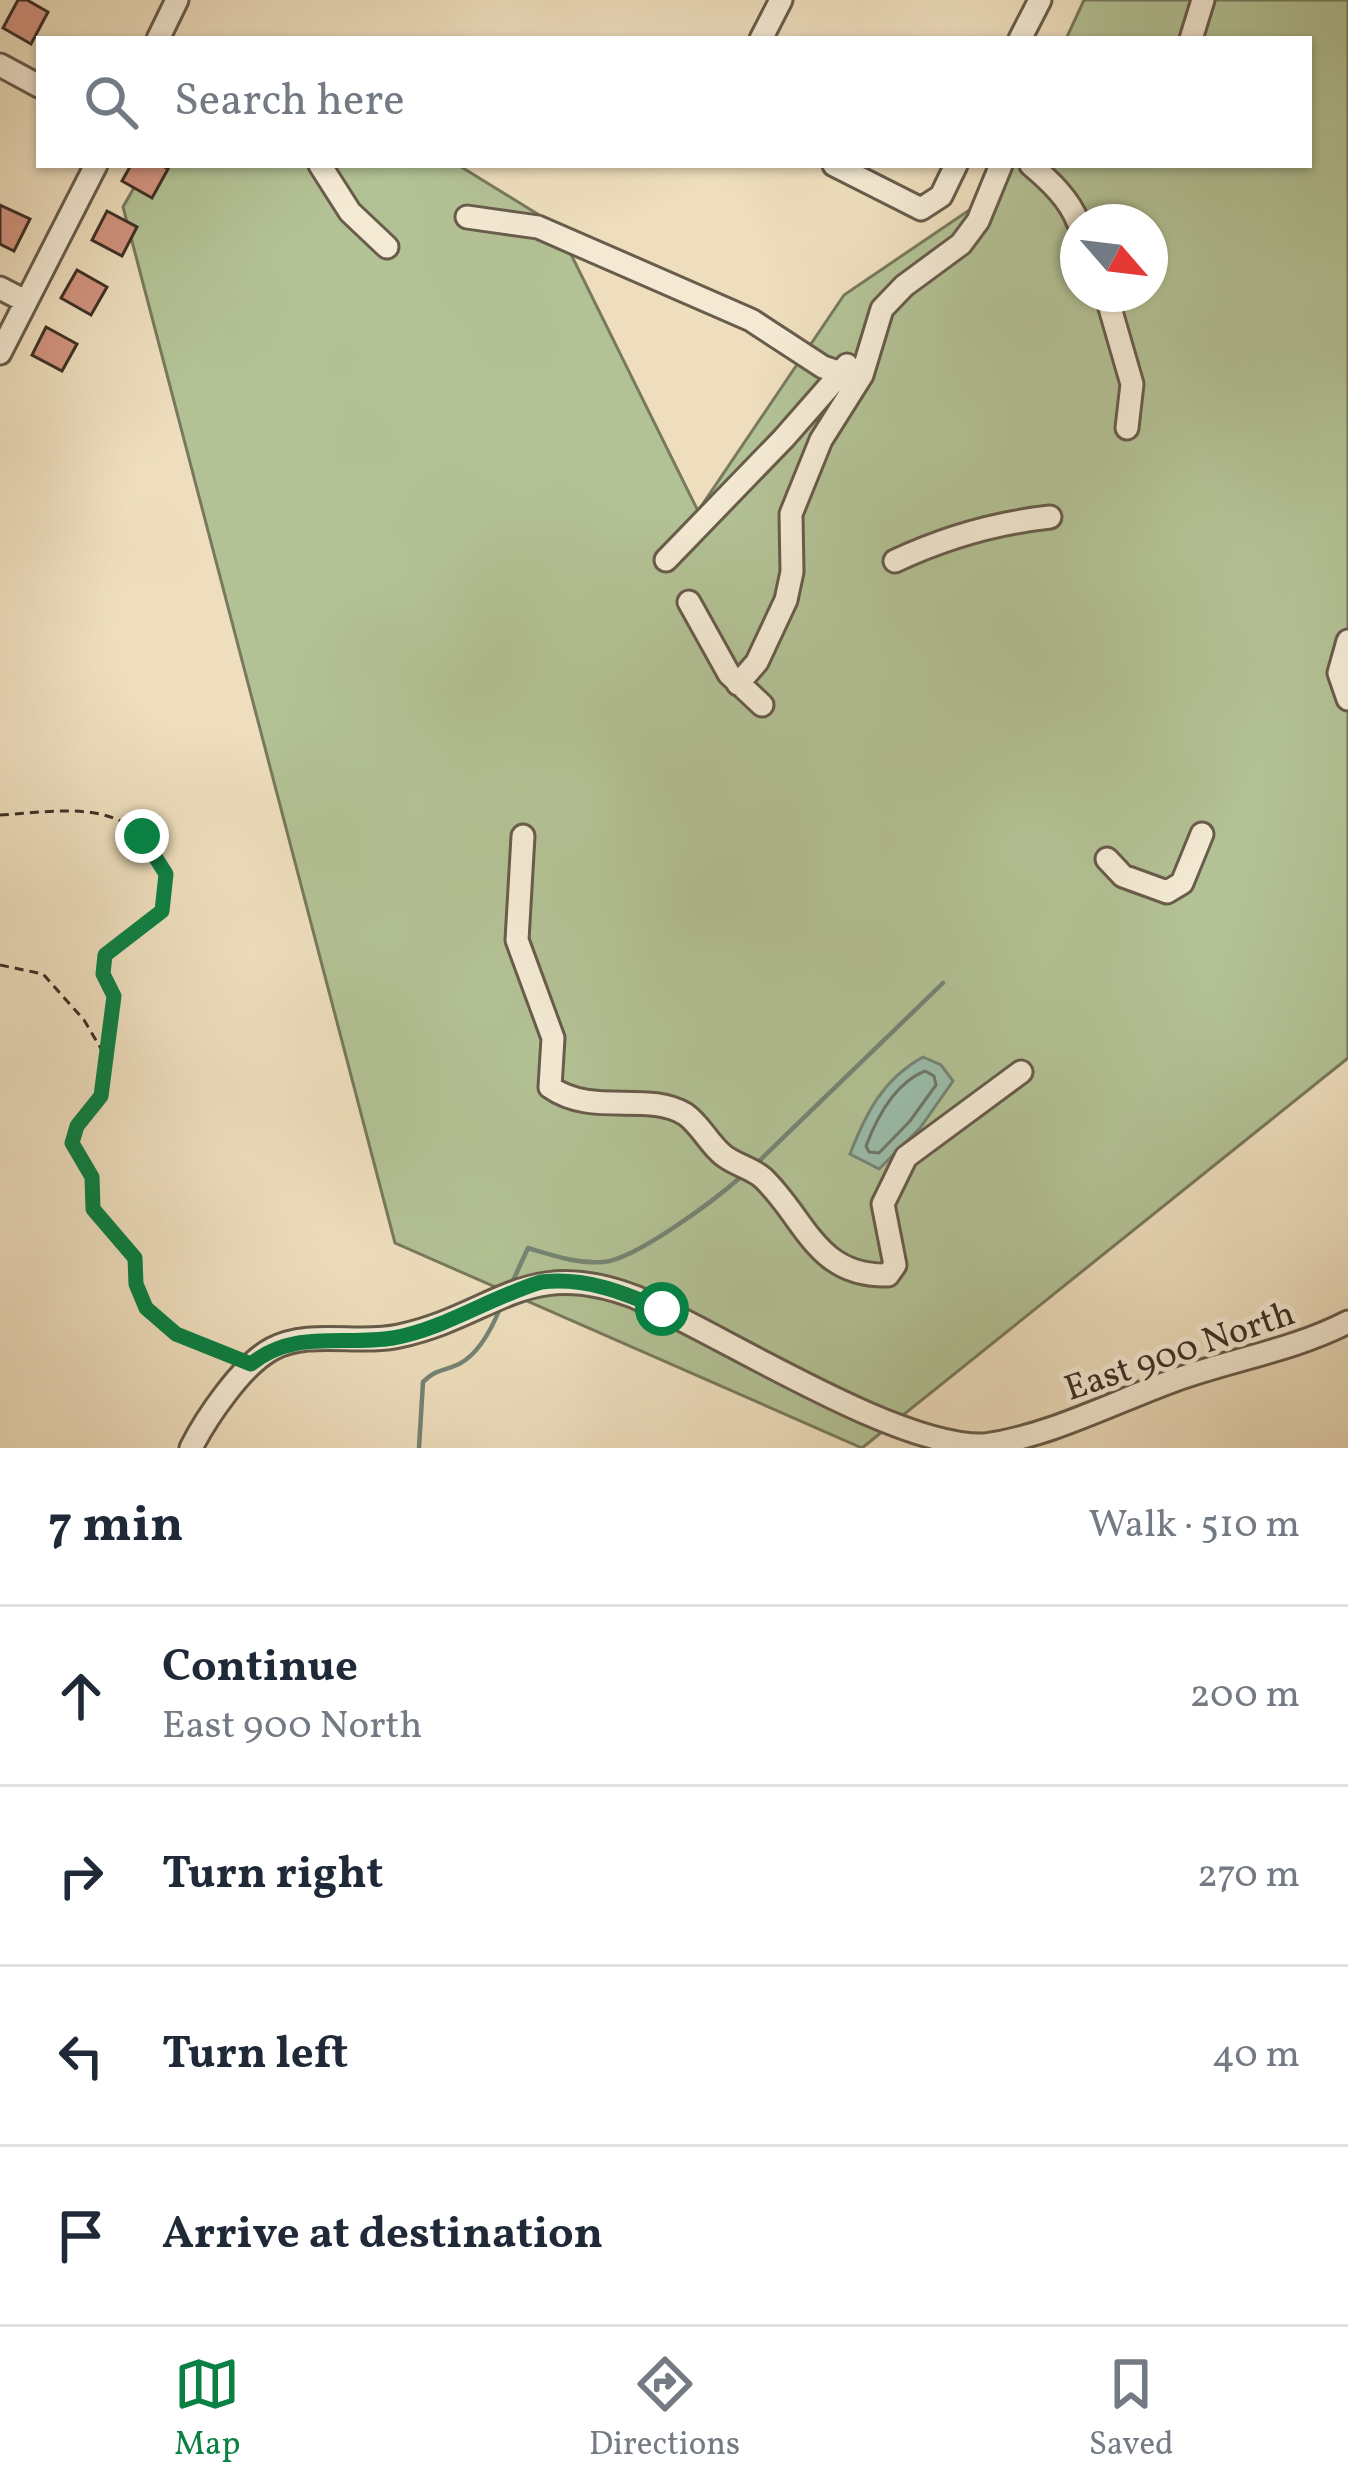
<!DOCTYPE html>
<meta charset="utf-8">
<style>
:root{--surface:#fff;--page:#f6f6f7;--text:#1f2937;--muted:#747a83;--line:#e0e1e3;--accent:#0b8043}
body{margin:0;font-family:Vollkorn,serif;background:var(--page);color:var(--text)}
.compass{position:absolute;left:1060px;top:204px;width:108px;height:108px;border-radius:50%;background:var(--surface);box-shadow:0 3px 9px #0004;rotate:118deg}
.stop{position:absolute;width:36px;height:36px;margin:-27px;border:9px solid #0b8043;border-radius:50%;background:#fff}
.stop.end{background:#0b8043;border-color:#fff;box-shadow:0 3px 12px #0008}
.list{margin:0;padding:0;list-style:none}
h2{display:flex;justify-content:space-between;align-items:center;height:156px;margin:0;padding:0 48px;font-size:51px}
h2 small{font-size:39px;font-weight:400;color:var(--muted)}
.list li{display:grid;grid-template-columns:78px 1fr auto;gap:36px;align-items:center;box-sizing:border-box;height:180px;padding:0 48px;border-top:3px solid var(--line)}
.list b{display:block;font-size:45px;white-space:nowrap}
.list p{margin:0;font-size:39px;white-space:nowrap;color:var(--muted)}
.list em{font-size:39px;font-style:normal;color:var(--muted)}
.icon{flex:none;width:66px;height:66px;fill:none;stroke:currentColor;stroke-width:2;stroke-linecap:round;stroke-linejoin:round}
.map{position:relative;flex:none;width:1348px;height:1448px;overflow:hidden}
.search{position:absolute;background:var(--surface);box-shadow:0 3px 9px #0004;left:36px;right:36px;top:36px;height:132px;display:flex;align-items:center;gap:30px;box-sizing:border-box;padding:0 42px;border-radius:0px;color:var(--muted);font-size:45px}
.sheet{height:876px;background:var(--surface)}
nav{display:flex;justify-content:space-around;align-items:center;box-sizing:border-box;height:168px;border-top:3px solid var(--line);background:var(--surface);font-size:33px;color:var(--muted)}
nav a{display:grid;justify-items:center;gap:6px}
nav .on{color:var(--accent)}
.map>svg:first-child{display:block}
</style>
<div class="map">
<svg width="1348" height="1448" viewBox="0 0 1348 1448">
<rect width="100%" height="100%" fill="#eedebd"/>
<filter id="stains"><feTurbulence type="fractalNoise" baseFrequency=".00167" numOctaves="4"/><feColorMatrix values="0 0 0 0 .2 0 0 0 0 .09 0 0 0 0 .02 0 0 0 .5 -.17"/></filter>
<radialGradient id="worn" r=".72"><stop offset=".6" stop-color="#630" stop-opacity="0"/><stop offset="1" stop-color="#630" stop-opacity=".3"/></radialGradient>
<!-- green -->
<path fill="#b3c295" stroke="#78795d" stroke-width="3" fill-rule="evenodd" d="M 1084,0 L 1348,0 L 1348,1058 L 862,1448 L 395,1243 L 123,207 L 147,165 L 458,165 L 557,226 L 698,511 L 844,295 L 993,194 L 1007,165 L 1309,165 L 1309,39 L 1066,39 ZM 1078,222 L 1150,222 L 1150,294 L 1078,294 Z"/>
<!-- water -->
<path fill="#9bbdab" stroke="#758575" stroke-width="3" d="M 923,1057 L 941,1065 L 953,1081 L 920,1128 L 879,1169 L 850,1154 C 866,1113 883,1079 923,1057 Z"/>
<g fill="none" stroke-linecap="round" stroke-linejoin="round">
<!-- shore -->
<path stroke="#6c7668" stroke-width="3" d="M 925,1071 L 934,1076 L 936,1085 L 910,1121 L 879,1153 L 869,1152 L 866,1146 C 877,1117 895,1083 925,1071 Z"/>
<!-- stream -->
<path stroke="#758575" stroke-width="4.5" d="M 755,1165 L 943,983
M 511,1285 L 528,1248 C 552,1255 577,1264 603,1262 C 635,1260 716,1199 742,1176
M 419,1448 L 423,1382 C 438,1368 442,1372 459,1364 C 479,1354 493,1326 501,1306"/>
</g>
<!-- building -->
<path fill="#d39480" stroke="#3c3025" stroke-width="3" d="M 18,0 L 27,0 L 48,12 L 31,44 L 3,28 Z
M 131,165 L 161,165 L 168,169 L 152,198 L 122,181 Z
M 0,205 L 30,219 L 14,251 L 0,244 Z
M 107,211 L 137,227 L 122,256 L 92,240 Z
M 77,270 L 107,287 L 91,315 L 61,298 Z
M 46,327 L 77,344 L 62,371 L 32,355 Z"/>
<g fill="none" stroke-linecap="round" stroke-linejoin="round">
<!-- minor casing -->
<g stroke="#685c4b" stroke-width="27">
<path id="minor" d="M 158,39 L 177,0
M 761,39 L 781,0
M 1020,39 L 1040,0
M 1191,39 L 1203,0
M 0,65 L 39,86
M 320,165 L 350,212 L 387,247
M 834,165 L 921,209 L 941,196 L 956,165
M 1031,165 C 1050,181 1069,199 1078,222
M 467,217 L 538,227 L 751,320 L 823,367 L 841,373 L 847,365
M 0,288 L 25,301
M 1106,294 L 1132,384 L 1127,428
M 0,353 L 96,165
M 666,560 L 784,438 L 841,373
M 895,561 C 946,537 995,523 1050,517
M 689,602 L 729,674 L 762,705
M 1348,641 L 1339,673 L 1348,699
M 738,684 L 757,662 L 786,600 L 792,572 L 791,514 L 821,440 L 862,375 L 882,309 L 904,286 L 961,244 L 978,221 L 1001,165
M 523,836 L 517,940 L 553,1038 L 550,1087 C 592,1117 648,1091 685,1114 C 700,1124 709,1144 723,1155 C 735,1165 752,1168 763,1178 C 806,1219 816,1277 888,1275 L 895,1265 L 883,1204 L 906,1157 L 1021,1072
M 1107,859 L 1123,876 L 1167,892 L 1182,883 L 1202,834
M 191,1448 C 206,1418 242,1365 272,1349 C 309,1329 359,1345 399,1336 C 496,1315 526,1255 635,1297 C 723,1335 896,1448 985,1445 C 1050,1436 1114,1402 1175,1380 C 1233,1359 1294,1350 1348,1322"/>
</g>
<!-- path -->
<path stroke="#3c3025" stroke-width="3" stroke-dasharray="9 6" stroke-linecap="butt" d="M 0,815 C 44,813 104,800 139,834 C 150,845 158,861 167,874 L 162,911 L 105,955 L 103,974 L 114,996 L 101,1096 L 77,1126 L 72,1143 L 92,1177 L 93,1209 L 135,1258 L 136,1284 L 146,1308 L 176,1334 L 233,1356
M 0,965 L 43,974 L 84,1020 L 103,1052"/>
<!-- minor -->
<use href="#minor" stroke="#f4ead4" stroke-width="21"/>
</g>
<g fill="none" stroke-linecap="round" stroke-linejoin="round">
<!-- route -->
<path stroke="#0b8043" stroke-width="15" d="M 142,836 L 166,874 L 162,911 L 105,955 L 103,974 L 114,996 L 101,1096 L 77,1126 L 72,1143 L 92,1177 L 93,1209 L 135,1258 L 136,1284 L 146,1308 L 176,1334 L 251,1364 C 294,1329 343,1346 393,1338 C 444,1329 491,1297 541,1282 C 585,1277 622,1292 662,1309"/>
</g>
<g text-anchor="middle" stroke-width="10" stroke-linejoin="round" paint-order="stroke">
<!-- street labels -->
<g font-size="36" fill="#3c3025" stroke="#f4ead4">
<text transform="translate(1179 1349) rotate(-19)" y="13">East 900 North</text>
</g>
</g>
<rect width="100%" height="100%" filter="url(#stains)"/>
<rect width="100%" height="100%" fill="url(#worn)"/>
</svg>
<svg class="compass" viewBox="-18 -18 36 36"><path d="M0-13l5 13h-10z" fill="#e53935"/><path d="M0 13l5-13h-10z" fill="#747a83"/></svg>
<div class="stop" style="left:662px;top:1309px"></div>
<div class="stop end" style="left:142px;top:836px"></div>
<div class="search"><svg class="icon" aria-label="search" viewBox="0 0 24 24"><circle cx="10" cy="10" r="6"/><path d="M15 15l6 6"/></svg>Search here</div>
</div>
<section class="sheet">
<h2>7 min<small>Walk · 510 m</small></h2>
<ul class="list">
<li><svg class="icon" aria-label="ahead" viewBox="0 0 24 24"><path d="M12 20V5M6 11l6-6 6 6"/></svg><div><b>Continue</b><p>East 900 North</p></div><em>200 m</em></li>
<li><svg class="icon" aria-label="right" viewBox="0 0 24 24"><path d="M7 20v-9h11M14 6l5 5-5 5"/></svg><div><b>Turn right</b></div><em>270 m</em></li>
<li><svg class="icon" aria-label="left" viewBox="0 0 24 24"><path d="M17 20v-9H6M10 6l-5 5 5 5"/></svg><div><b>Turn left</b></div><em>40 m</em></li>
<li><svg class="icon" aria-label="arrive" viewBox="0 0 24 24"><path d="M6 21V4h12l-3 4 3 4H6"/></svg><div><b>Arrive at destination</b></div></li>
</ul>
</section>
<nav>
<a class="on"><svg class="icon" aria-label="map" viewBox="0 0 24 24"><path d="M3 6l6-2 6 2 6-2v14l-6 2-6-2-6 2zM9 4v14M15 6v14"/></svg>Map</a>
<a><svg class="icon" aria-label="directions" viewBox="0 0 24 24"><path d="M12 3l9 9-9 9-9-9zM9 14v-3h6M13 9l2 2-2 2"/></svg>Directions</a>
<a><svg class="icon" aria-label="saved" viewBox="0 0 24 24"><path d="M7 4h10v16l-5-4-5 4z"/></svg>Saved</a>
</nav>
